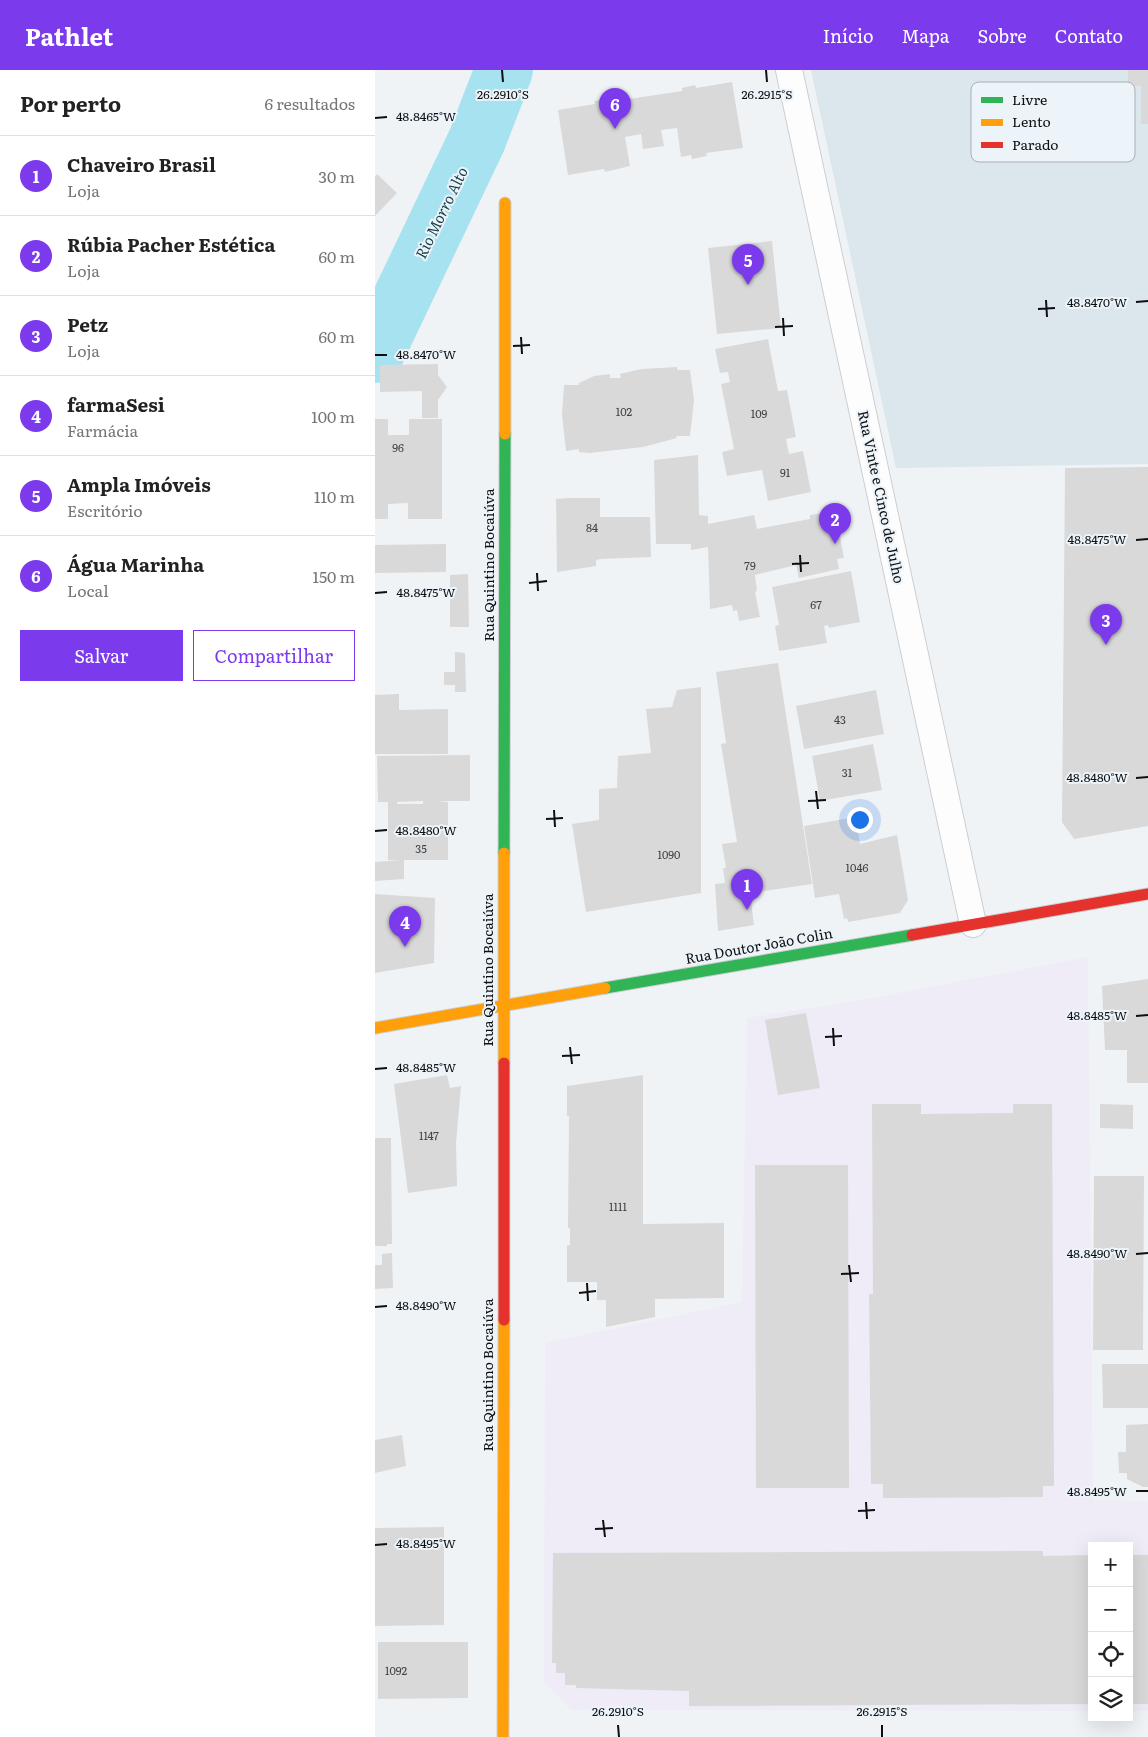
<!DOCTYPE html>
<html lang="pt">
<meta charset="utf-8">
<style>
:root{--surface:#fff;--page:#f2f2f2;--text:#222;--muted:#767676;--line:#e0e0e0;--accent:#7c3aed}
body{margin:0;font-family:Literata,serif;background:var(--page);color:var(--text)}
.controls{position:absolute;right:15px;bottom:15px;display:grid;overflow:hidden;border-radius:0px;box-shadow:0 5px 20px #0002}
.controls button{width:45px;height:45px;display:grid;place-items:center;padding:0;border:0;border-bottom:1px solid var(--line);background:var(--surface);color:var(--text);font:25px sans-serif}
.you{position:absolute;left:484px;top:749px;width:18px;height:18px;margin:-12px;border:4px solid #fff;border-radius:50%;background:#1a73e8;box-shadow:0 0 0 8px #1a73e833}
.badge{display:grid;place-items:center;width:32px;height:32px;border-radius:50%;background:var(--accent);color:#fff;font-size:16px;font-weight:700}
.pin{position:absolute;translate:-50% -41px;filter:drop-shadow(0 1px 2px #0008)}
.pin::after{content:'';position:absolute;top:26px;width:18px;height:15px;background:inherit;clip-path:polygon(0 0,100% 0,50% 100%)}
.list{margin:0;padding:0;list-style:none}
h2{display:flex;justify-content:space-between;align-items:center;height:65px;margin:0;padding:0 20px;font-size:21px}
h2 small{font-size:16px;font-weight:400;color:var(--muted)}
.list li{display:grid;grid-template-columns:32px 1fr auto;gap:15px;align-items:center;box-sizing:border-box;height:80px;padding:0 20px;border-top:1px solid var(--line)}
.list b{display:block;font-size:19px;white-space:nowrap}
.list p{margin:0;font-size:16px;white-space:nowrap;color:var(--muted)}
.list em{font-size:16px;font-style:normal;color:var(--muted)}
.actions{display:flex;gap:10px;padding:15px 20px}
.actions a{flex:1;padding:11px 0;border:1px solid var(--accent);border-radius:0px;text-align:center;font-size:18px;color:var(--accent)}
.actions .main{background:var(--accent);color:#fff}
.icon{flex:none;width:28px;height:28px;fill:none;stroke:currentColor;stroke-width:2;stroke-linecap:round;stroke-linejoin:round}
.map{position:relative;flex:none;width:773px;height:1667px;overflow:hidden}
header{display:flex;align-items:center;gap:30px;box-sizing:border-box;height:70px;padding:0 25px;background:var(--accent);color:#fff}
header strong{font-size:24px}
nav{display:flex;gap:28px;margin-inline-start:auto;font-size:18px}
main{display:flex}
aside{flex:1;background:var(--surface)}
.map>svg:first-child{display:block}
</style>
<header>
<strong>Pathlet</strong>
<nav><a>Início</a><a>Mapa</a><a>Sobre</a><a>Contato</a></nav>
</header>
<main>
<aside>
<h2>Por perto<small>6 resultados</small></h2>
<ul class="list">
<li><span class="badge">1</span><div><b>Chaveiro Brasil</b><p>Loja</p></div><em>30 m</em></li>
<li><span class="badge">2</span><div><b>Rúbia Pacher Estética</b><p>Loja</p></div><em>60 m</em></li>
<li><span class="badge">3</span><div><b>Petz</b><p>Loja</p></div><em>60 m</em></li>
<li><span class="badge">4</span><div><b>farmaSesi</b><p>Farmácia</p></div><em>100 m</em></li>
<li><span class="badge">5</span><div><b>Ampla Imóveis</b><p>Escritório</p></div><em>110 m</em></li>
<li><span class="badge">6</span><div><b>Água Marinha</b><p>Local</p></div><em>150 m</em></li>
</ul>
<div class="actions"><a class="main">Salvar</a><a>Compartilhar</a></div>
</aside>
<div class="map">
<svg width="773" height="1667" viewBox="0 0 773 1667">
<rect width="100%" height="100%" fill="#f0f3f6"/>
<!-- built -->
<path fill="#dce6ed" d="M 436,0 L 773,0 L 773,394 L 521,398 Z"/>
<!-- industrial -->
<path fill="#efebf7" d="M 713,887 L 718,1430 L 773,1431 L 773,1641 L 754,1641 L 754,1476 L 717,1476 L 717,1641 L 196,1640 L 169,1612 L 170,1273 L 367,1232 L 372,948 L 481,931 Z"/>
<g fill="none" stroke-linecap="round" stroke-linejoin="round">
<!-- river -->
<path stroke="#a6e2f0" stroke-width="58" d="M 0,284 L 102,70 L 129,0"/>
</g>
<!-- building -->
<path fill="#d9d9d9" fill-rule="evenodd" d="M 753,0 L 773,0 L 773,54 L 766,54 L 766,16 L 753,16 Z
M 357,12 L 368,78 L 331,83 L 332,86 L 317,89 L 316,85 L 306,87 L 302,58 L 286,60 L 289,76 L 268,79 L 266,64 L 250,67 L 255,96 L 230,102 L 229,99 L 193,105 L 183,40 L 220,34 L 219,31 L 233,29 L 234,32 L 307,21 L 307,18 L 320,15 L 321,18 Z
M 2,104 L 22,123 L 0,146 L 0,107 Z
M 397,171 L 406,258 L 342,264 L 333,178 Z
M 393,269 L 403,321 L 412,320 L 421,367 L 411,369 L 414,384 L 428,381 L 436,422 L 393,431 L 387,400 L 352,406 L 347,382 L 359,379 L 346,314 L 355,312 L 353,302 L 345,303 L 340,279 Z
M 63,294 L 63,305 L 72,317 L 63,330 L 63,348 L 47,348 L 47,321 L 5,322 L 5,295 Z
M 302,297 L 302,300 L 315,300 L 319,330 L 315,366 L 301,366 L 302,368 L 268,377 L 215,383 L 204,382 L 204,379 L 191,381 L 187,345 L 189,315 L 204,315 L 204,313 L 219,306 L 235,304 L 235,308 L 246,308 L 245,304 L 266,299 Z
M 0,349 L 13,349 L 13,365 L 34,365 L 34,349 L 67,349 L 67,449 L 33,449 L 33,433 L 13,434 L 13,449 L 0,449 Z
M 323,385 L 324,445 L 333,446 L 333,454 L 379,445 L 382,459 L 435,449 L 435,445 L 460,441 L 469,488 L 462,489 L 464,499 L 424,508 L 421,495 L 380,505 L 382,521 L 380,522 L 385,547 L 364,551 L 362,540 L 358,541 L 357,535 L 335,539 L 333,477 L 316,480 L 316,474 L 281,474 L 279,390 Z
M 773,397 L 773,756 L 699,769 L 687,752 L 690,398 Z
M 193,428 L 225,428 L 225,447 L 275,447 L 276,487 L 226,489 L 221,490 L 221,496 L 182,502 L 181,429 Z
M 71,474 L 71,502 L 0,503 L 0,475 Z
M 476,501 L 485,552 L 454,558 L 453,555 L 449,556 L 452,573 L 404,581 L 400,556 L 404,555 L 397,517 Z
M 93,504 L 94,557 L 75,557 L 75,505 Z
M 80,582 L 90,583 L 91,622 L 80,622 L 80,615 L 69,615 L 69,602 L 80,602 Z
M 403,593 L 437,814 L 375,823 L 379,855 L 343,861 L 340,814 L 350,813 L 348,798 L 351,798 L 347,774 L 362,772 L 346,674 L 351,673 L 341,602 Z
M 326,617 L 326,823 L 211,842 L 197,754 L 224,750 L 224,719 L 242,718 L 243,686 L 276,683 L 271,639 L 297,637 L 302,620 Z
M 501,620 L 509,664 L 429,679 L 421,636 Z
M 24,624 L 24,640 L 73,639 L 73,684 L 0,684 L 0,625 Z
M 498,674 L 507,720 L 445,731 L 437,686 Z
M 95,685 L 95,731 L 63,731 L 73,732 L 73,790 L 29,790 L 29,809 L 0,811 L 0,792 L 26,790 L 13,790 L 13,732 L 3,732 L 2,686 ZM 48,731 L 48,734 L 22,734 L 22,732 Z
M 481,747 L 485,774 L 522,765 L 533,830 L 525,843 L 473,852 L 472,848 L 469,849 L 464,824 L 440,828 L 429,756 Z
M 0,824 L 60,828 L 59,893 L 0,903 Z
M 773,909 L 773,1013 L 752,1013 L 752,980 L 730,980 L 727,916 Z
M 431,943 L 445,1018 L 403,1025 L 390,950 Z
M 72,1005 L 75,1018 L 86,1016 L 81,1073 L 82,1116 L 33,1123 L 19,1014 Z
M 268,1005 L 268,1154 L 349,1153 L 349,1228 L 280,1229 L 280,1247 L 231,1257 L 231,1230 L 222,1230 L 222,1212 L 192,1212 L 192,1175 L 195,1175 L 195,1158 L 193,1158 L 194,1046 L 192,1046 L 192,1016 Z
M 497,1034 L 546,1034 L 546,1044 L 638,1043 L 638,1034 L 677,1034 L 679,1416 L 668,1416 L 668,1427 L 508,1428 L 508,1414 L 496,1414 L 494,1224 L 498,1224 Z
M 725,1034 L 758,1035 L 758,1059 L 725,1058 Z
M 0,1068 L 16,1068 L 17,1174 L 12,1174 L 12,1176 L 0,1176 Z
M 380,1095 L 473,1095 L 474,1418 L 381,1418 Z
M 719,1106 L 769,1106 L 768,1280 L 718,1280 Z
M 17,1183 L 18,1218 L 0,1219 L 0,1195 L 7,1195 L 7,1184 Z
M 727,1294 L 773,1294 L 773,1338 L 728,1338 Z
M 773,1354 L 773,1417 L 768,1417 L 752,1409 L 752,1403 L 744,1403 L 743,1382 L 751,1382 L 751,1355 Z
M 27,1365 L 31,1396 L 0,1403 L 0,1370 Z
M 69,1457 L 69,1555 L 0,1556 L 0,1458 Z
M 668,1481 L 668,1486 L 717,1485 L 717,1634 L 314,1636 L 314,1621 L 201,1618 L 201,1615 L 190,1615 L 190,1603 L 181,1603 L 181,1593 L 177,1593 L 178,1483 Z
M 754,1485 L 773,1485 L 773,1634 L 754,1634 Z
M 3,1572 L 93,1572 L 93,1628 L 3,1629 Z"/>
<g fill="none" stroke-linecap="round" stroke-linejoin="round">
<!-- street casing -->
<g stroke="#cccfd1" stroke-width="28">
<path id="street" d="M 414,0 L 598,854"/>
</g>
<!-- fast casing -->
<g stroke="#cccfd1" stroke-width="13">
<path id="fast" d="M 129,783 L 130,364
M 230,918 L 537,865"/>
</g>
<!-- slow casing -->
<g stroke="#cccfd1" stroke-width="13">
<path id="slow" d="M 130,364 L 130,133
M 0,958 L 230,918
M 129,993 L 129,783
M 128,1667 L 129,1250"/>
</g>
<!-- jam casing -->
<g stroke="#cccfd1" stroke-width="13">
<path id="jam" d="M 537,865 L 773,824
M 129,1250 L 129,993"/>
</g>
<!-- street -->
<use href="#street" stroke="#fdfdfe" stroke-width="26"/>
<!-- fast -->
<use href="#fast" stroke="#30b455" stroke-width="11"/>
<!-- slow -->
<use href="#slow" stroke="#ff9f0a" stroke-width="11"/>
<!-- jam -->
<use href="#jam" stroke="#e5322d" stroke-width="11"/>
</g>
<!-- ticks -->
<path fill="none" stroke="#0d0f11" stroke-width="2" d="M 127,0 L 128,12M 391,0 L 392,12M 0,48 L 12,47M 671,230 L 672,247M 761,232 L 773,231M 663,239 L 680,238M 408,248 L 409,266M 400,257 L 418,256M 146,267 L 147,284M 138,276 L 155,275M 0,285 L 12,285M 761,470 L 773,469M 425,485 L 426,502M 417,494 L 434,493M 162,503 L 163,521M 154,513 L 172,511M 0,523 L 12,522M 761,708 L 773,707M 441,721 L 443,739M 433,731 L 451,730M 179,740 L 180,757M 171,749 L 188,748M 0,761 L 12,760M 761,946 L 773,945M 458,958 L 459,976M 450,967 L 467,966M 195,977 L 197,994M 187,986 L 205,985M 0,999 L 12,998M 761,1184 L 773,1183M 474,1195 L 476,1212M 466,1204 L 484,1203M 212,1213 L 213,1231M 204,1223 L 221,1221M 0,1237 L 12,1236M 761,1421 L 773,1421M 491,1432 L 492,1449M 483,1441 L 500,1440M 228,1450 L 230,1467M 220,1459 L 238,1458M 0,1475 L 12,1474M 243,1655 L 244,1667M 507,1655 L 507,1667"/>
<g text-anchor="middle" stroke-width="4" stroke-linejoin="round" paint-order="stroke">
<!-- number labels -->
<g font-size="11" fill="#404243">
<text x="249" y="346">102</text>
<text x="384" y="348">109</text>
<text x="23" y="382">96</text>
<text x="410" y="407">91</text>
<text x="217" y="462">84</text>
<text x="375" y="500">79</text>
<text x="441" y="539">67</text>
<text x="465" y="654">43</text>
<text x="472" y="707">31</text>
<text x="46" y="783">35</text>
<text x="294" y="789">1090</text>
<text x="482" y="802">1046</text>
<text x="54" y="1070">1147</text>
<text x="243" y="1141">1111</text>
<text x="21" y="1605">1092</text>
</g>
<!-- street labels -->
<g font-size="14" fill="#0d0f11" stroke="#ecf4fa">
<text transform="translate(506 427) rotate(78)" y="5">Rua Vinte e Cinco de Julho</text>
<text transform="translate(114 495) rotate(-90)" y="5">Rua Quintino Bocaiúva</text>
<text transform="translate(384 876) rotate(-10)" y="5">Rua Doutor João Colin</text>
<text transform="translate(113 900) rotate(-90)" y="5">Rua Quintino Bocaiúva</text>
<text transform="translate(113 1305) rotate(-90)" y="5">Rua Quintino Bocaiúva</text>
</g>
<!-- water labels -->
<g font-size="15" font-style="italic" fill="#194149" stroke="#ecf4fa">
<text transform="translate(67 143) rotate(-64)" y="5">Rio Morro Alto</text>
</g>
</g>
<!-- legend -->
<rect x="596" y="12" width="164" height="80" rx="8" fill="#ecf4fa" stroke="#a9afb4" stroke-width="1"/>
<rect x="606" y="27" width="22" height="6" fill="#30b455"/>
<rect x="606" y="49" width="22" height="7" fill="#ff9f0a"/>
<rect x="606" y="72" width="22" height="6" fill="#e5322d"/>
<g font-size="14" fill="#0d0f11">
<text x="637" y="35">Livre</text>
<text x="637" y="57">Lento</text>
<text x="637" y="80">Parado</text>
</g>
<g font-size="12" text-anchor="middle" fill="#0d0f11" stroke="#ecf4fa" stroke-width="4" stroke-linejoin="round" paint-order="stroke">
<text x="128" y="29">26.2910°S</text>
<text x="392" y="29">26.2915°S</text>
<text x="51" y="51">48.8465°W</text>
<text x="722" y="237">48.8470°W</text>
<text x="51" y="289">48.8470°W</text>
<text x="722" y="474">48.8475°W</text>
<text x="51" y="527">48.8475°W</text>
<text x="722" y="712">48.8480°W</text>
<text x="51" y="765">48.8480°W</text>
<text x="722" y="950">48.8485°W</text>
<text x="51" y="1002">48.8485°W</text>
<text x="722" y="1188">48.8490°W</text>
<text x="51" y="1240">48.8490°W</text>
<text x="722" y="1426">48.8495°W</text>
<text x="51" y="1478">48.8495°W</text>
<text x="243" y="1646">26.2910°S</text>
<text x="507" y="1646">26.2915°S</text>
</g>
</svg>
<div class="controls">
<button>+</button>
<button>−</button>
<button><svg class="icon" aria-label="locate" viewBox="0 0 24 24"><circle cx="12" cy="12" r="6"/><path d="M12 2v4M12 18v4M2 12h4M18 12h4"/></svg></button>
<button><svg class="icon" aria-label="layers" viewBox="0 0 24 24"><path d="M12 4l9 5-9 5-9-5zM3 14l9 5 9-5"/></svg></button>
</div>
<div class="you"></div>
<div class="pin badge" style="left:372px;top:840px">1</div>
<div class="pin badge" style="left:460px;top:474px">2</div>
<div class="pin badge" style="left:731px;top:575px">3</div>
<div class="pin badge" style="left:30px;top:877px">4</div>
<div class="pin badge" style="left:373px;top:215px">5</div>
<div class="pin badge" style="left:240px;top:59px">6</div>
</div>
</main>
